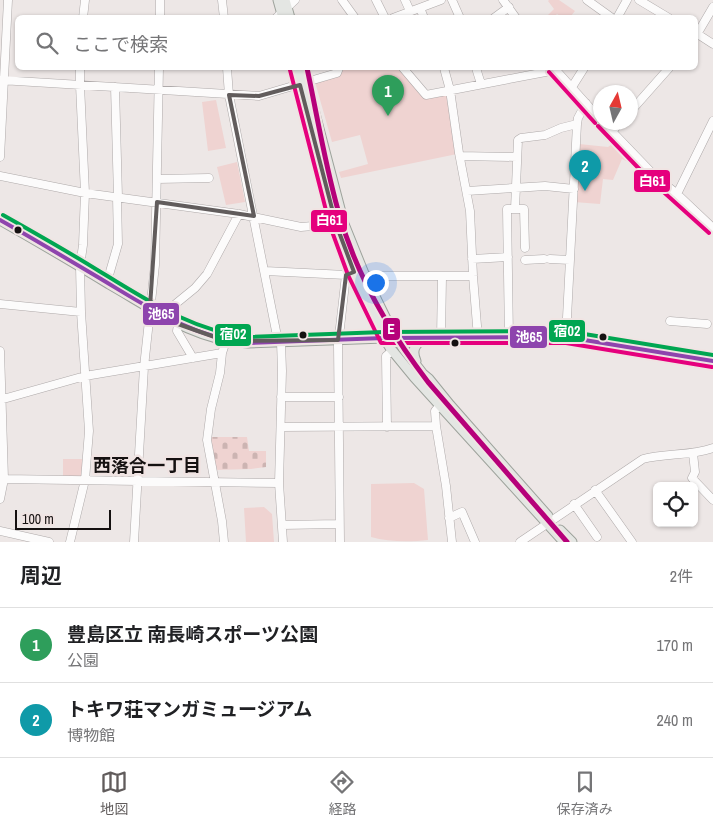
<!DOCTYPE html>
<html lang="ja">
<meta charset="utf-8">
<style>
:root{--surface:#fff;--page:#f6f6f6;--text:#202124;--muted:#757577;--line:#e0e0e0;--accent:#615c5c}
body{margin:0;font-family:"Archivo Narrow","Noto Sans JP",sans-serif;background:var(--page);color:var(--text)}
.controls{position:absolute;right:15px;bottom:15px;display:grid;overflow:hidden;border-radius:8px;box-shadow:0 1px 4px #0004}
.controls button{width:45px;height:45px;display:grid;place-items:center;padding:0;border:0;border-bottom:1px solid var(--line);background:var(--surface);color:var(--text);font:25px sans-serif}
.compass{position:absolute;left:593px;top:85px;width:45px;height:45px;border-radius:50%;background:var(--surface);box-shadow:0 1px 4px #0004;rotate:8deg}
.scale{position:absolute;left:15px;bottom:12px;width:96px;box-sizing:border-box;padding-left:5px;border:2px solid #151111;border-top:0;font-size:14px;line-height:18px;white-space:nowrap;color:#151111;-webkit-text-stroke:4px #f0e4e3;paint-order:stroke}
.you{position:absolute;left:375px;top:282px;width:18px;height:18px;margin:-12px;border:4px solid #fff;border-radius:50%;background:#1a73e8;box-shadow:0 0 0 8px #1a73e833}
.badge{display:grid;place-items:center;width:32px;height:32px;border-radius:50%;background:var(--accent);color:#fff;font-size:16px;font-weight:700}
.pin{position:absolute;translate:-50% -41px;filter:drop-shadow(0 1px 2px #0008)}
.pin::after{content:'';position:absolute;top:26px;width:18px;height:15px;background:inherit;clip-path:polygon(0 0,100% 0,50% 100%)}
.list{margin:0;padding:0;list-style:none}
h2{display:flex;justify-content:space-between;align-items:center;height:65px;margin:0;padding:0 20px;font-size:21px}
h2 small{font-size:16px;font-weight:400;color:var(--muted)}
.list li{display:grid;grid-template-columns:32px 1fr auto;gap:15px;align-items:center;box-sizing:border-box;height:75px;padding:0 20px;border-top:1px solid var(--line)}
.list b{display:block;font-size:19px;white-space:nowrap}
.list p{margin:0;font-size:16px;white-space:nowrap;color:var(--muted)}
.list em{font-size:16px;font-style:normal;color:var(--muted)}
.icon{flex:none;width:28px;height:28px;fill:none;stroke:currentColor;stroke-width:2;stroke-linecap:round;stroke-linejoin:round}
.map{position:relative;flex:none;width:713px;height:542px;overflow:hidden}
.search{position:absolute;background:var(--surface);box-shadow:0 1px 4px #0004;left:15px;right:15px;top:15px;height:55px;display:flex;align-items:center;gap:12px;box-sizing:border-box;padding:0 18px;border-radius:8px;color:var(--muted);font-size:19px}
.sheet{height:215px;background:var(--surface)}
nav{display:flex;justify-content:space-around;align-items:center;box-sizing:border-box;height:70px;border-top:1px solid var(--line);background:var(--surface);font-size:14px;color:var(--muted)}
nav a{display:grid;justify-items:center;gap:2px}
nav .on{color:var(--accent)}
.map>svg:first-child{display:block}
</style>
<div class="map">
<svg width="713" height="542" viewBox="0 0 713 542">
<defs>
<pattern id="cemetery-stones" width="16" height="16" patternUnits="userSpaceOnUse" patternTransform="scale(1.25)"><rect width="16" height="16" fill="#efd3d1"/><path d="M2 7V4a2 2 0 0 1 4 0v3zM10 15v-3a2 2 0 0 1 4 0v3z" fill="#ccb4b2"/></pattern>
</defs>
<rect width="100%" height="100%" fill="#ede7e6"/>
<!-- cemetery -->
<path fill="url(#cemetery-stones)" d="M 210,437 L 247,437 L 249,451 L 266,451 L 266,467 L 251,469 L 215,470 Z"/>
<!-- park -->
<path fill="#efd3d1" d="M 549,0 L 559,0 L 575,11 L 570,17 L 562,17 L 557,14 L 554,17 L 546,17 L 554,9 L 548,1 Z
M 341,68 L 401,68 L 425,96 L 446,93 L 448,95 L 457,154 L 341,178 L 339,172 L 368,164 L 360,135 L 332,142 L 315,82 Z
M 216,100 L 226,148 L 208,151 L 202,102 Z
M 616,141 L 628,154 L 626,161 L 622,159 L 613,180 L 603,179 L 600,204 L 574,202 L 579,144 L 608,147 Z
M 237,162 L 245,202 L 226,205 L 217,167 Z
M 63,459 L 85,459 L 83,477 L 63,478 Z
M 414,483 L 424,489 L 428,540 C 410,542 388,542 371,537 L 371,484 Z
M 264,507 L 272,514 L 274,542 L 246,542 L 244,508 Z"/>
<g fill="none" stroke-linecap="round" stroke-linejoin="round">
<!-- minor casing -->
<g stroke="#aea9a9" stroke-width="9">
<path id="minor" d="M 222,0 L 224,18
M 342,0 L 355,18
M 376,0 L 385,18
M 405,0 L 410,11
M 452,0 L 460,18
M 503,0 L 516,18
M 587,0 L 612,18
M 639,0 L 669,18
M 420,8 L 424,18
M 83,18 L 85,0
M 160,18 L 160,0
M 276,18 L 295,0
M 393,18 L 441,0
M 494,18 L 509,7
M 617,18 L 627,0
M 696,33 L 713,44
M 696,36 L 713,7
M 227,68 L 229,95 L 277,336 L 281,342 L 282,371 L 279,483 L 283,542
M 403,68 L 426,95 L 556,70
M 444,68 L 450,90 L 459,153 L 470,211 L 473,276 L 478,338
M 476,68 L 481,84
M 554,68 L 600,119
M 0,80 L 259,96 L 337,73 L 339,68
M 115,87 L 118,197
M 572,87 L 584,68
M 630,112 L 669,68
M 603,122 L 653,174 L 677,194 L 713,228
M 612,132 L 620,122
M 460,156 L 517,157
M 0,157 L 8,0
M 0,176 L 85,193 L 239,214 L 301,227 L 336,224
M 157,179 L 209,178
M 467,191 L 545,186 L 574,189
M 677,194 L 713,121
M 515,209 L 518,140 L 521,138 L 545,135 L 561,128 L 577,124
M 472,259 L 508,257
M 550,259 L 570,260
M 525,260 L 544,259
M 265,271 L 346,275 L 350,273
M 365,276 L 473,276
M 107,282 L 118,244 L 117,197
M 0,304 L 81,312
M 162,315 L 195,288 L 207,274 L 239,214
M 670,321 L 707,324
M 178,324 L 177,331 L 193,358
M 566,337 L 577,124 L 578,118 L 586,103
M 441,338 L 442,277
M 509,338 L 507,209 L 524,209 L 525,248
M 0,351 L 4,479 L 0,499
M 222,353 L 220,373 L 211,409 L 207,440 L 222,521 L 224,542
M 281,397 L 339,397
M 0,400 L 85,376 L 222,353 L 226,341
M 440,405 L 435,411 L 436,426 L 446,486 L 452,542
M 281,427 L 436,426
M 387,427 L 386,356 L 392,351
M 693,453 L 695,472 L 692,478 L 713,500
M 4,479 L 279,483
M 595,490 L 632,542
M 574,504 L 597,537
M 449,518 L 462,512 L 475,542
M 282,525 L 339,524
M 0,531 L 49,542
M 70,542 L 85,480 L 89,431 L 81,312 L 80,266 L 83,245 L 85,193 L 80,85 L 80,68
M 134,542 L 144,367 L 155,265 L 159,68
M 340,542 L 338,345 L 346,275
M 520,542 L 643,459 C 666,453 691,456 713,448"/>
</g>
<!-- major casing -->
<g stroke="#9da29b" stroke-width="11">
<path id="major" d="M 278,0 L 283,18
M 285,0 L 290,18
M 296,68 L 336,224 L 345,249 L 384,338 L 391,349 L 414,377 L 564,542
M 303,68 L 344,224 L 365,276 L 390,327 L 403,348 L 423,374 L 429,379 L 450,405 L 548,516
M 0,220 C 37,241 73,262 109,284 C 153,309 196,341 248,343 L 384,338 L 566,337 L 713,361
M 416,361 C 411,350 415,343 426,338
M 560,530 L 572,542"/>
</g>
<!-- minor -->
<use href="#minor" stroke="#fcfbfb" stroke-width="8"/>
<!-- major -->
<use href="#major" stroke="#e4e6e3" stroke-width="9"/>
<!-- bus-1 casing -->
<g stroke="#f0e4e3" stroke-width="8">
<path id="bus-1" d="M 0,220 C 32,238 64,257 96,276 C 145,305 190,337 248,343 L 384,338 L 566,337 L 713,361"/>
</g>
<!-- bus-2 casing -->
<g stroke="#f0e4e3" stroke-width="8">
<path id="bus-2" d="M 290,70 L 330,226 L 348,275 L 381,343 L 566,343 L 712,367
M 549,72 L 595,123
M 598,126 L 648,178 L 709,233"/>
</g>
<!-- bus-3 casing -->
<g stroke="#f0e4e3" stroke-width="8">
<path id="bus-3" d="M 3,215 C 35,233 67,251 99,271 C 146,299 192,331 248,337 L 384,332 L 566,331 L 713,355"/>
</g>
<!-- bus-1 -->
<use href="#bus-1" stroke="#8e44ad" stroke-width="4"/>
<!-- bus-2 -->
<use href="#bus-2" stroke="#e5007d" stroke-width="4"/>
<!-- bus-3 -->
<use href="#bus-3" stroke="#00a651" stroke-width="4"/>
<!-- metro-1 casing -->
<g stroke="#f0e4e3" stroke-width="9">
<path id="metro-1" d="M 307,68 C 317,115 325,164 338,210 C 355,273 389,331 428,382 L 567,542"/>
</g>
<!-- metro-1 -->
<use href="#metro-1" stroke="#b6007a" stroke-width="5"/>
</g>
<!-- marked area -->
<path fill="none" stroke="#615c5c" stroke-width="4" stroke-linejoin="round" d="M 300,85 L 336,224 L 354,272 L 346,275 L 338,340 L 226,341 L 178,324 L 150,307 L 157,202 L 254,216 L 229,95 L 259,96 Z"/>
<!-- markers -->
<g fill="#151111" stroke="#f0e4e3" stroke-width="2">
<circle cx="18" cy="230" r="4.5"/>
<circle cx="303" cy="335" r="4.5"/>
<circle cx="603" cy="337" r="4.5"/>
<circle cx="455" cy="343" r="4.5"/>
</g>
<g text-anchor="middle" stroke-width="5" stroke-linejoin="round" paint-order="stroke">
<!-- neighbourhood labels -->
<g font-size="18" font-weight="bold" fill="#151111" stroke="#f0e4e3">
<text x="147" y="472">西落合一丁目</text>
</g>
</g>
<g stroke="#f0e4e3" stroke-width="2">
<rect x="633" y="169" width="38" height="24" rx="5" fill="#e5007d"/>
<rect x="310" y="209" width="38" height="24" rx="5" fill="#e5007d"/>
<rect x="142" y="302" width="38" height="24" rx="5" fill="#8e44ad"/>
<rect x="382" y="317" width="19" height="24" rx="5" fill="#b6007a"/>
<rect x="548" y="319" width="38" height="24" rx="5" fill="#00a651"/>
<rect x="214" y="323" width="38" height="24" rx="5" fill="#00a651"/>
<rect x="509" y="325" width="39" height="24" rx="5" fill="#8e44ad"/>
</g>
<g font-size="14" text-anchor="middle" font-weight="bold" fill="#fff">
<text x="652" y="186">白61</text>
<text x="329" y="225">白61</text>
<text x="161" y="319">池65</text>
<text x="391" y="334">E</text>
<text x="567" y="336">宿02</text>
<text x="233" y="339">宿02</text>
<text x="529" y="342">池65</text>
</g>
</svg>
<div class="controls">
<button><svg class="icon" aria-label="locate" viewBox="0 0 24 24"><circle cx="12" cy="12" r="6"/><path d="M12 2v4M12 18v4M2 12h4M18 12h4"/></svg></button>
</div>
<svg class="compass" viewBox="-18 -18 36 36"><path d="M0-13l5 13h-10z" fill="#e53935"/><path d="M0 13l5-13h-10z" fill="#757577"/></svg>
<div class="scale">100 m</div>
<div class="you"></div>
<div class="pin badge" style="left:388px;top:116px;background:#2e9e5b">1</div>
<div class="pin badge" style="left:585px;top:191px;background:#0f9aa8">2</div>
<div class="search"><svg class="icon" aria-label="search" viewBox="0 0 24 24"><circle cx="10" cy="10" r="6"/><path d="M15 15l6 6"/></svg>ここで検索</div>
</div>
<section class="sheet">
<h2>周辺<small>2件</small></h2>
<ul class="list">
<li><span class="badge" style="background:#2e9e5b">1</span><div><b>豊島区立 南長崎スポーツ公園</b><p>公園</p></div><em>170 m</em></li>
<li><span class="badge" style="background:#0f9aa8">2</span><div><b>トキワ荘マンガミュージアム</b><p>博物館</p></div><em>240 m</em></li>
</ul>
</section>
<nav>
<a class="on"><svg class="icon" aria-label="map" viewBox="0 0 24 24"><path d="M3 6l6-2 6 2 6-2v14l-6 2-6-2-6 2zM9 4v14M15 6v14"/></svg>地図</a>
<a><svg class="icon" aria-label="directions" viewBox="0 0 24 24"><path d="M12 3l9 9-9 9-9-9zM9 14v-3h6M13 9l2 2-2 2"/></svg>経路</a>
<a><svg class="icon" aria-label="saved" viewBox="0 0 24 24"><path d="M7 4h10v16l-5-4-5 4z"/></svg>保存済み</a>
</nav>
